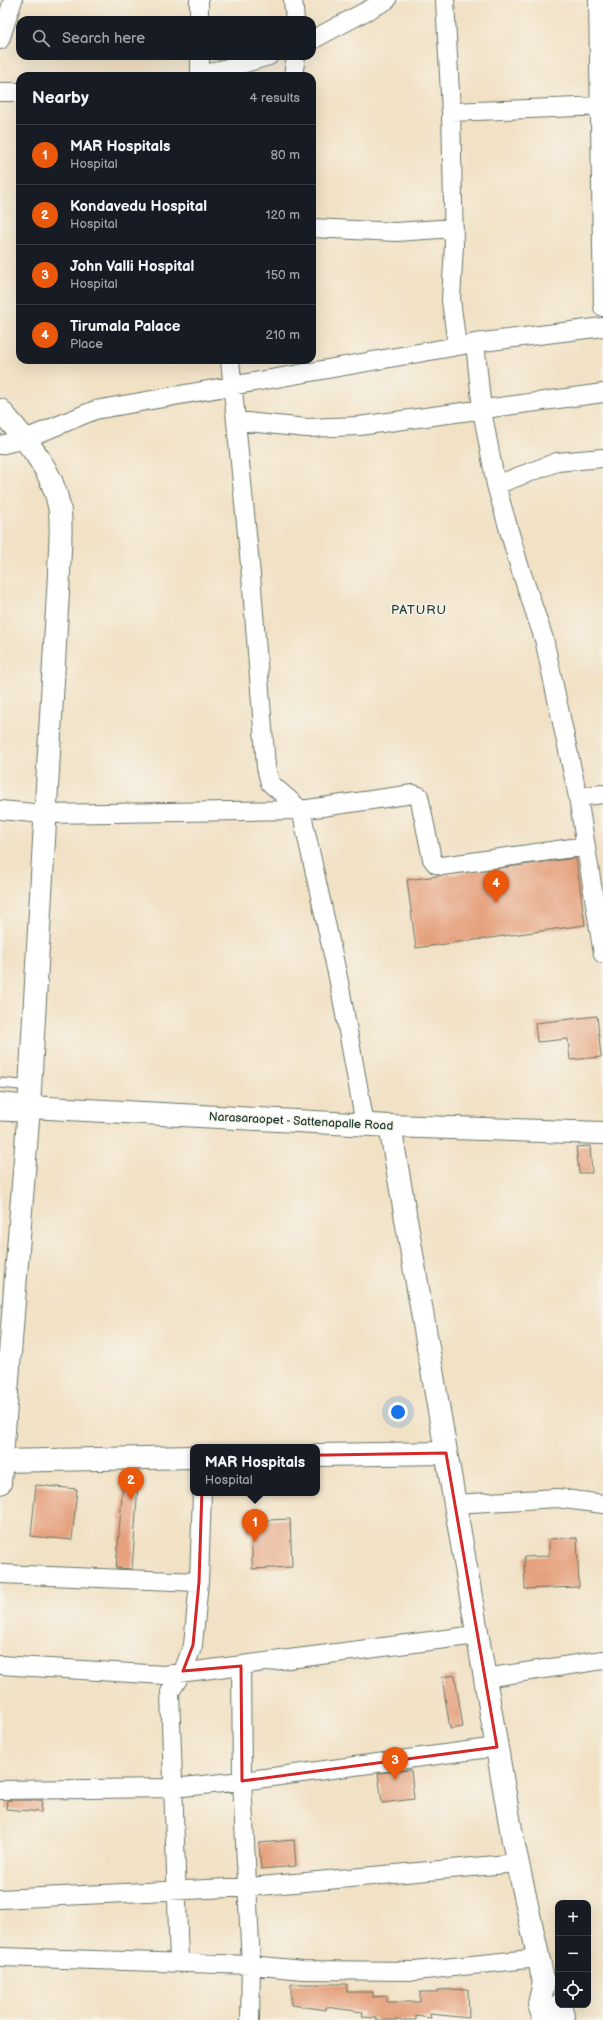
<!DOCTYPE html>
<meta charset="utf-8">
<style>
:root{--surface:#171b24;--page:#20242c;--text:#f1f3f6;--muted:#9ea1a6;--line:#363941;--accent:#ea580c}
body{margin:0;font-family:"Balsamiq Sans",sans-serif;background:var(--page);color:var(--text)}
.controls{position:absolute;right:12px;bottom:12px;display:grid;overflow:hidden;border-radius:8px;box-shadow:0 4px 16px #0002}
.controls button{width:36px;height:36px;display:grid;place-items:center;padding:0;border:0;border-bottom:1px solid var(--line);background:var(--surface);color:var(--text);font:20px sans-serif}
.you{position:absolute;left:398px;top:1412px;width:14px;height:14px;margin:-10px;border:3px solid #fff;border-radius:50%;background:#1a73e8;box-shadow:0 0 0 6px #1a73e833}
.badge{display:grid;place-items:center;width:26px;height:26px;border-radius:50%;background:var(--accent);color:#fff;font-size:13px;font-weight:700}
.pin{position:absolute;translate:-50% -33px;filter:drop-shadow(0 1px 2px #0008)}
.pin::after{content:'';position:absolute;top:21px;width:14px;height:12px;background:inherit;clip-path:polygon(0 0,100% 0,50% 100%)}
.popup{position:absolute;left:190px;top:1444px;width:130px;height:52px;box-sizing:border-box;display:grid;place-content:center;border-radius:8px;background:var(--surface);filter:drop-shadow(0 1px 3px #0005);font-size:13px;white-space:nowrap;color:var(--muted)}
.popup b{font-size:15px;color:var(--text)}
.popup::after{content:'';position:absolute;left:50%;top:100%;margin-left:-8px;border:8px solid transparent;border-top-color:var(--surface)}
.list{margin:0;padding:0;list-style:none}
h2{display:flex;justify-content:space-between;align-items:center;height:52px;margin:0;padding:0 16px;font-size:17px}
h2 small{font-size:13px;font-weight:400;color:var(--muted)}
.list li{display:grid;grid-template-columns:26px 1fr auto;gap:12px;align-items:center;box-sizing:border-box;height:60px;padding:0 16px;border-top:1px solid var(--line)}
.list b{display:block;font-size:15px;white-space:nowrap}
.list p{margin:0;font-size:13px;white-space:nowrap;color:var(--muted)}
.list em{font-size:13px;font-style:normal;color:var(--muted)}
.icon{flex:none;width:22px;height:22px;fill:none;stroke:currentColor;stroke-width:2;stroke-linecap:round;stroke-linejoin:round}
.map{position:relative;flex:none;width:603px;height:2020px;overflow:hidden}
.search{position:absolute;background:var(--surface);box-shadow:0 4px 16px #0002;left:16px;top:16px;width:300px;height:44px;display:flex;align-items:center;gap:10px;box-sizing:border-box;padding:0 14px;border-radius:12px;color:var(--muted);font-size:15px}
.panel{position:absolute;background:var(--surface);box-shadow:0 4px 16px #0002;left:16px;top:72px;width:300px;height:292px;border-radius:12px}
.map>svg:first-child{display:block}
</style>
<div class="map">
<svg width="603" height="2020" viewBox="0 0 603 2020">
<rect width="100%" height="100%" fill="#f7f3e8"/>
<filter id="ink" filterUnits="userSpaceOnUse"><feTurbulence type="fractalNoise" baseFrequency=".025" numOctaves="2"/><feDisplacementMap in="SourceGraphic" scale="8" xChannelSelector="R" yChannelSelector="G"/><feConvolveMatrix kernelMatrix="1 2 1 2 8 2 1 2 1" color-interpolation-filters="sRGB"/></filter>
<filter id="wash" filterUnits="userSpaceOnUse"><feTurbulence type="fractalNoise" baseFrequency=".012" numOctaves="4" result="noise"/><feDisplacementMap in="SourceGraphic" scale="16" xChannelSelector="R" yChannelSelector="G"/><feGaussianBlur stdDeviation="0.9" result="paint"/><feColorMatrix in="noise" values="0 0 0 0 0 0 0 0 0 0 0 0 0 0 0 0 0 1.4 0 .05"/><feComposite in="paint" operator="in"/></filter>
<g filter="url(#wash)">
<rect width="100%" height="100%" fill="#f1e1c5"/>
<g id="blocks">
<!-- building -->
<path fill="#e5a17e" d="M 576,858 L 585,925 L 416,948 L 407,880 Z
M 597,1016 L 601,1057 L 570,1060 L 568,1039 L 537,1042 L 535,1023 Z
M 590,1146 L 592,1173 L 579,1173 L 576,1147 Z
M 124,1471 L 139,1471 L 132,1569 L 116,1568 Z
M 36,1485 L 77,1489 L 72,1540 L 31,1536 Z
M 290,1519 L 292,1567 L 252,1569 L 252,1534 L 246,1535 L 246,1521 Z
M 577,1538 L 579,1587 L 525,1589 L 524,1557 L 549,1556 L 549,1539 Z
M 455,1675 L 463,1727 L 450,1729 L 442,1677 Z
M 411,1770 L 414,1799 L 382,1803 L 378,1773 Z
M 7,1800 L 42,1800 L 41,1812 L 6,1809 Z
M 294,1840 L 296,1866 L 261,1869 L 259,1843 Z
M 291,1984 L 347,1984 L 347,1992 L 373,1992 L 373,1997 L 387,1996 L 387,2002 L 420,2002 L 420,1992 L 437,1992 L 437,1990 L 468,1989 L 469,2018 L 430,2014 L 431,2018 L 416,2016 L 416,2020 L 376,2020 L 376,2018 L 362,2017 L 363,2012 L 326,2007 L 326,2010 L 291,2005 Z"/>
</g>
</g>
<g filter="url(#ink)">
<use href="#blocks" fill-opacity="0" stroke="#687667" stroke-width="1"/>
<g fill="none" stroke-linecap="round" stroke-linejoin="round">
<!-- lane casing -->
<g stroke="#687667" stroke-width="11">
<path id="lane" d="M 0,1083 L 30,1086
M 0,1116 L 23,1117"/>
</g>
<!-- street casing -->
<g stroke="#687667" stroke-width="20">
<path id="street" d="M 199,0 L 199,20
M 293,0 L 295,20
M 445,0 L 451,112 L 454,245 L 451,300 L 457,346
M 598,0 L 603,307
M 0,40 L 13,0
M 312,40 L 387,0
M 200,56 L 200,76 L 269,56
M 293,76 L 296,56
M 0,92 L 20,92
M 451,112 L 603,106
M 312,228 L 396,232 L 454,228
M 475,343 L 482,410 L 496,485 L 519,565 L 544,639 L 578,797 L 603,954
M 230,360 L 251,575 L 266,767 L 270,783 L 301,810 L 413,794 L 419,796 L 432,859 L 436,864 L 442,866 L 586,846
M 237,421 L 307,428 L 359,426 L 603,393
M 0,445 L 25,439 L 95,410 L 475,343 L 603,327
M 496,485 L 557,462 L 603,458
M 578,797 L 603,794
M 0,810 L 45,814 L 301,810 L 339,982 L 365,1124
M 454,1504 L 557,1498 L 603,1504
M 0,1574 L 199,1582
M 0,1665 L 164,1675 L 477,1635
M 241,1666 L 242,1781 L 251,1965 L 250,2020
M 485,1678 L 603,1660
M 0,1790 L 173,1788 L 242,1781 L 497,1747
M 0,1899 L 249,1887 L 518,1863
M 0,1957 L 251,1965 L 303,1970 L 415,1971 L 538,1958
M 179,1962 L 170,1692 L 183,1671 L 193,1645 L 199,1582 L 202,1493"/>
</g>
<!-- secondary casing -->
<g stroke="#687667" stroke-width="24">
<path id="secondary" d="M 0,1104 L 29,1107
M 390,1126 L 513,1841 L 544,1983 L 539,2004 L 544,2020
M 317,1455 L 446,1453
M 2,1461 L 193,1457
M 560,2005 L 564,2020"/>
</g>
<!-- primary casing -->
<g stroke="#687667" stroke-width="24">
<path id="primary" d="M 29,1107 L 390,1126 L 603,1133"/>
</g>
<!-- highway casing -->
<g stroke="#687667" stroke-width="24">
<path id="highway" d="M 0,410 C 25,439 52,468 59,506 C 63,522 59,556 59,574 L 29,1107 L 0,1483"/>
</g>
<!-- lane -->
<use href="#lane" stroke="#fff" stroke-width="9"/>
<!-- street -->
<use href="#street" stroke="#fff" stroke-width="18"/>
<!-- secondary -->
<use href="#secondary" stroke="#fff" stroke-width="22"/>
<!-- primary -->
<use href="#primary" stroke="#fff" stroke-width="22"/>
<!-- highway -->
<use href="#highway" stroke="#fff" stroke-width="22"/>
</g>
</g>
<!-- marked area -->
<path fill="none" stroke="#d62828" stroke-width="3" stroke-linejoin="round" d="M 446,1453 L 497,1747 L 242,1781 L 241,1666 L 183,1671 L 193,1645 L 199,1582 L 203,1457 Z"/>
<g text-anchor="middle" stroke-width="3" stroke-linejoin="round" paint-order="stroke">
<!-- street labels -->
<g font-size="12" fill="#1f3d34" stroke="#f7f3e8">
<text transform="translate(301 1121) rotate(3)" y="4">Narasaraopet - Sattenapalle Road</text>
</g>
<!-- neighbourhood labels -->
<g font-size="13" letter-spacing="1" fill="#1f3d34" stroke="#f7f3e8">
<text x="419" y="614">PATURU</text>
</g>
</g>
</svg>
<div class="controls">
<button>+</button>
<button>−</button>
<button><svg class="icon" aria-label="locate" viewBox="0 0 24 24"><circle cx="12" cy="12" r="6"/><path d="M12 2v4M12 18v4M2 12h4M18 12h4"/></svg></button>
</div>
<div class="you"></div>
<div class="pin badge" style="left:255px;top:1542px">1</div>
<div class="popup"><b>MAR Hospitals</b>Hospital</div>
<div class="pin badge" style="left:131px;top:1500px">2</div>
<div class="pin badge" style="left:395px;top:1780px">3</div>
<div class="pin badge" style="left:496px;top:903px">4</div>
<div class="search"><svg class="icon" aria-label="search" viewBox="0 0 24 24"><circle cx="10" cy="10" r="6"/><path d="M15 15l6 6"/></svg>Search here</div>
<section class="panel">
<h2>Nearby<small>4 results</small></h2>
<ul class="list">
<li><span class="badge">1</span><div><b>MAR Hospitals</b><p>Hospital</p></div><em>80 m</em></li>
<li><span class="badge">2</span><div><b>Kondavedu Hospital</b><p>Hospital</p></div><em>120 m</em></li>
<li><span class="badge">3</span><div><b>John Valli Hospital</b><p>Hospital</p></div><em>150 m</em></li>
<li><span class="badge">4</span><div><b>Tirumala Palace</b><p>Place</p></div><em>210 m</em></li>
</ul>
</section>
</div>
